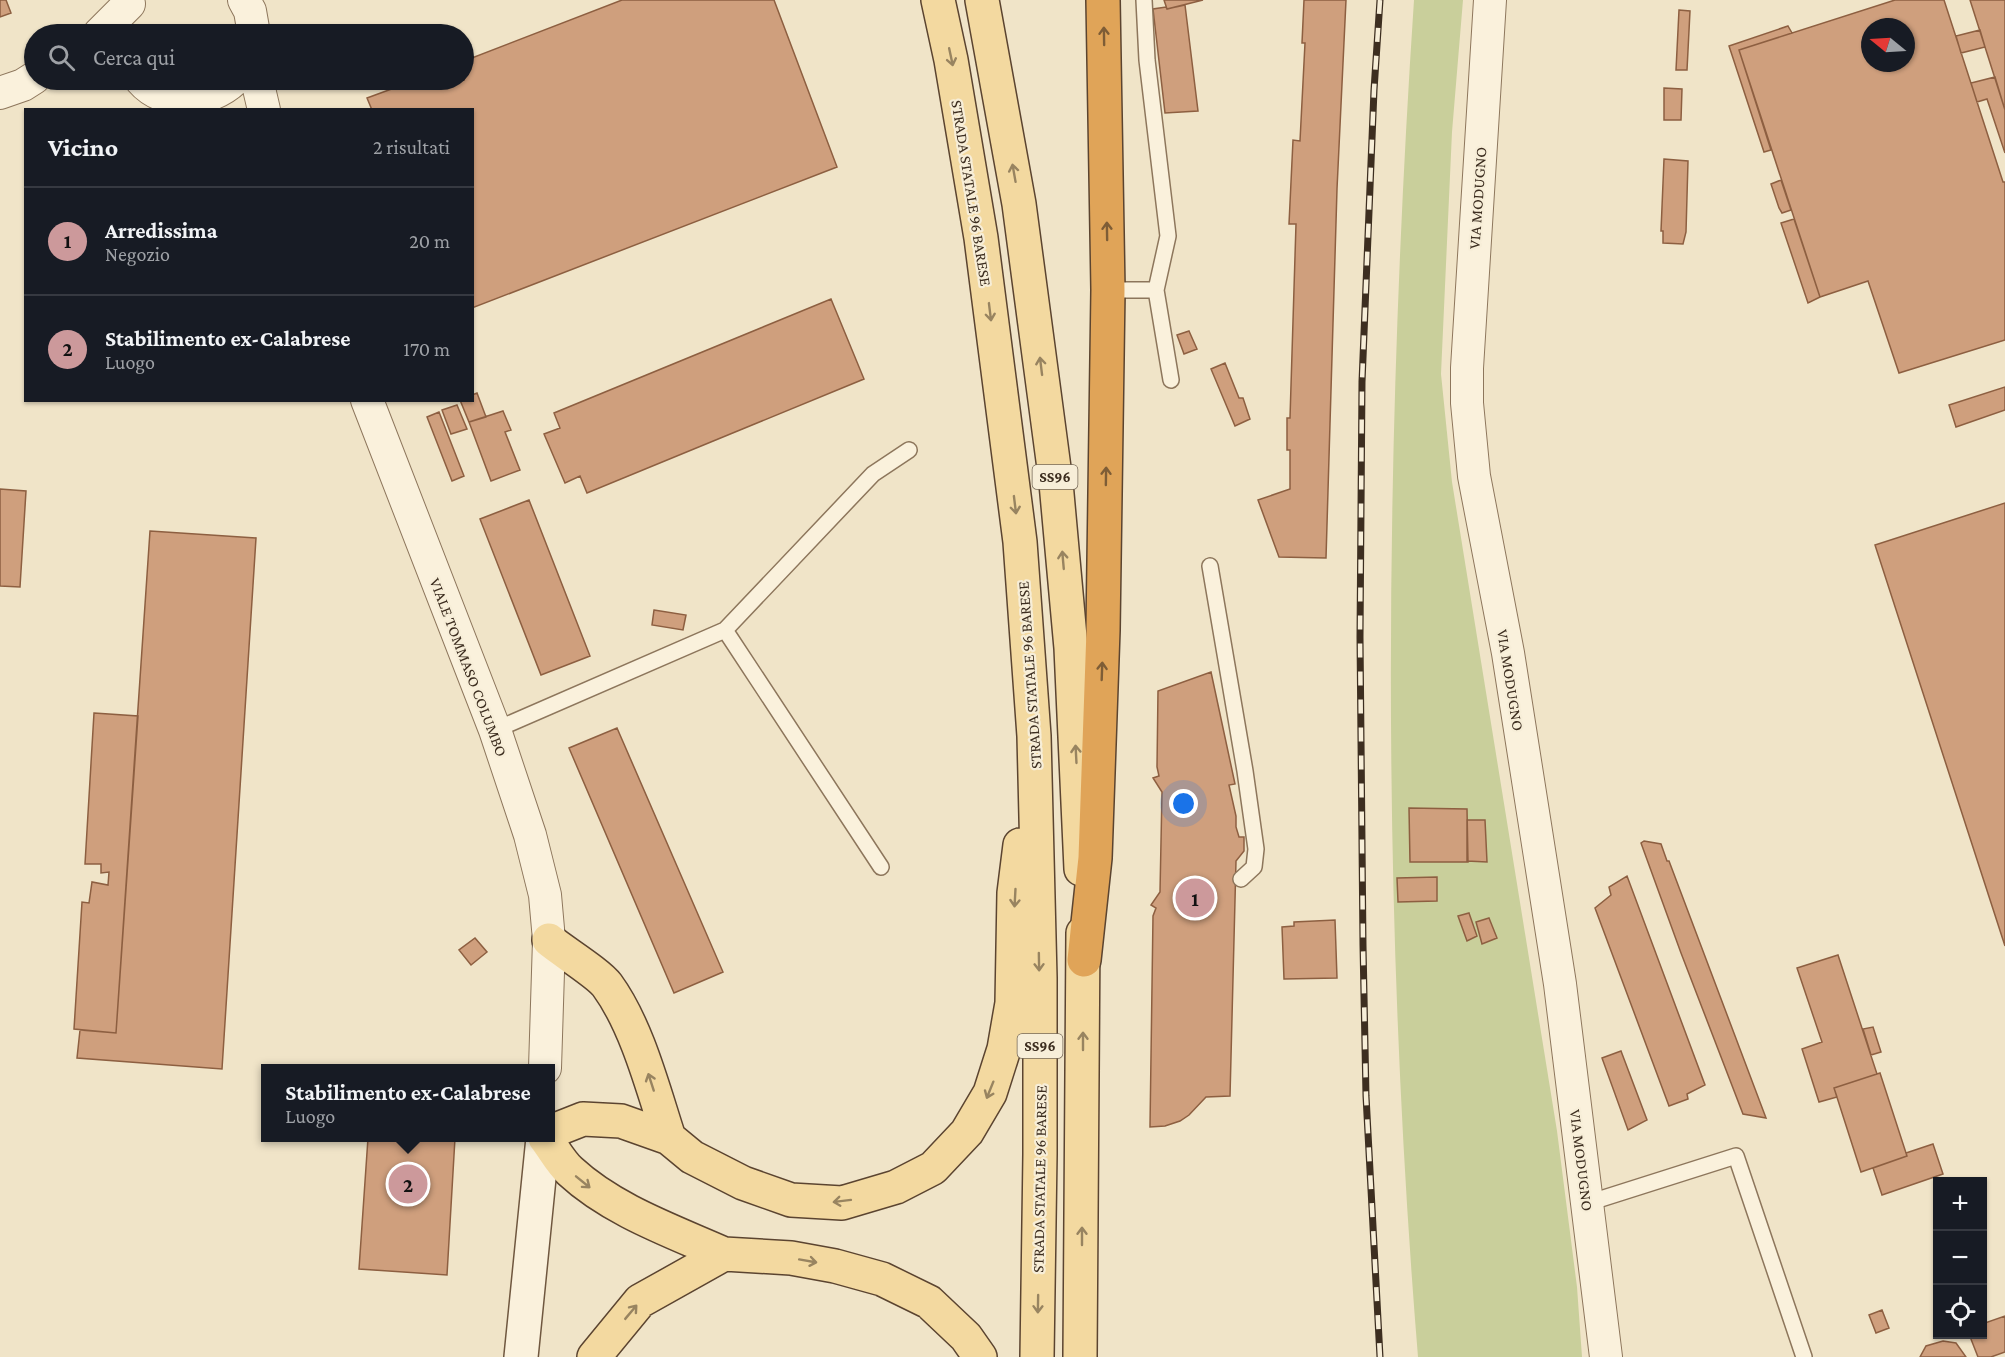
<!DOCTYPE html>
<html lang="it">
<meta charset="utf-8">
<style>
:root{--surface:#171b24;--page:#20242c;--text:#f1f3f6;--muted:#9ea1a6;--line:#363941;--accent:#cc999b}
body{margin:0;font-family:"Crimson Pro",serif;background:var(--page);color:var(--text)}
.controls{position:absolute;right:18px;bottom:18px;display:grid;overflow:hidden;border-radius:0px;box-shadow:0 2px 4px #0004}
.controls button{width:54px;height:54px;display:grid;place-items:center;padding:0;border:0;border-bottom:2px solid var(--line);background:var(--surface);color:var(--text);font:30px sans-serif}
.compass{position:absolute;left:1861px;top:18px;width:54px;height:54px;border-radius:50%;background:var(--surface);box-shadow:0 2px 4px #0004;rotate:288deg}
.you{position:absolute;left:1184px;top:804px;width:21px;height:21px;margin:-15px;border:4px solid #fff;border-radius:50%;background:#1a73e8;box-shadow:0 0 0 9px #1a73e833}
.badge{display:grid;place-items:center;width:39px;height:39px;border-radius:50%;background:var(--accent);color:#111;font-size:20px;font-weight:700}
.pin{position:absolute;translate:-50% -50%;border:3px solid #fff;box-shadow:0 2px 6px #0006}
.popup{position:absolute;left:261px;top:1064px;width:294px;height:78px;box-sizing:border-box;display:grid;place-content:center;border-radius:0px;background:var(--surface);filter:drop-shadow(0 2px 4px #0005);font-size:20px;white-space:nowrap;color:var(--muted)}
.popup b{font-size:22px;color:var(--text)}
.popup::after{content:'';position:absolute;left:50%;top:100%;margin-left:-12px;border:12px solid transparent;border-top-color:var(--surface)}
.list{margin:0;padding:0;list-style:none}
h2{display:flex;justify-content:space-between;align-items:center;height:78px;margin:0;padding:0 24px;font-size:26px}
h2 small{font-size:20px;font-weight:400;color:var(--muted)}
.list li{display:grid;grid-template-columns:39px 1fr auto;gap:18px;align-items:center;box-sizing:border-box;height:108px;padding:0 24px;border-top:2px solid var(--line)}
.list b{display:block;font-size:22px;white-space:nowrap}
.list p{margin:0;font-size:20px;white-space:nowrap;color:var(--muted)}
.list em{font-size:20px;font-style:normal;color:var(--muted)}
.icon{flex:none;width:33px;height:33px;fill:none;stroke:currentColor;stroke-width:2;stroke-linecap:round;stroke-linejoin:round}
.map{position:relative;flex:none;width:2005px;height:1357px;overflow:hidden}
.search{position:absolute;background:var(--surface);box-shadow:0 2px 4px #0004;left:24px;top:24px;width:450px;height:66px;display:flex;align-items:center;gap:15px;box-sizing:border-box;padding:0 21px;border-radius:33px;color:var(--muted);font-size:22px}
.panel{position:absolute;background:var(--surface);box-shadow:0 2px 4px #0004;left:24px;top:108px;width:450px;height:294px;border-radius:0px}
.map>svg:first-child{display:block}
</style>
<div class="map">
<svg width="2005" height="1357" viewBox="0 0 2005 1357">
<rect width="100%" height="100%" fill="#f0e4c8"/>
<!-- green -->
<path fill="#c9cf9b" d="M 1414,0 L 1463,0 L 1452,132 L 1441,374 L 1452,482 L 1557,1131 L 1577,1287 L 1582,1357 L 1418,1357 C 1381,906 1384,451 1414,0 Z"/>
<!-- building -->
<path fill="#cf9f7d" stroke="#8d5f41" stroke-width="1.5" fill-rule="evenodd" d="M 0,0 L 6,0 L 11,13 L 0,17 Z
M 622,0 L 774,0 L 837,167 L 472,308 L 472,110 L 372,110 L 367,98 L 416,80 L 464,80 L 464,61 Z
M 1164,0 L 1203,0 L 1167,9 Z
M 1304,0 L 1346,0 L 1337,189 L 1326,558 L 1279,557 L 1258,500 L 1290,489 L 1290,450 L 1287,450 L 1287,418 L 1290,418 L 1296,224 L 1289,224 L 1293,140 L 1300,141 L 1305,43 L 1302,43 Z
M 1895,0 L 1944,0 L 2003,182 L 2005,182 L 2005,340 L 1899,373 L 1868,281 L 1820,297 L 1739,50 ZM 1870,27 L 1906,27 L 1906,63 L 1870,63 Z
M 1970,0 L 2005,0 L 2005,110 L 1985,47 Z
M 1185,5 L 1198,111 L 1165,113 L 1153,9 L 1166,7 L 1167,9 Z
M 1679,10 L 1690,11 L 1687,70 L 1676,70 Z
M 1788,26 L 1792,33 L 1739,50 L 1771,150 L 1764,152 L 1729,46 Z
M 1980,30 L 1985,47 L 1961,53 L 1956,36 Z
M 1995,77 L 2005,110 L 2005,153 L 1987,99 L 1977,102 L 1971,83 Z
M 1664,88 L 1682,89 L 1681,120 L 1664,120 Z
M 1664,159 L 1688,161 L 1686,232 L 1683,244 L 1663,243 L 1663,231 L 1661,231 Z
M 1781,180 L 1791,210 L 1782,213 L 1779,208 L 1771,184 Z
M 1794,219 L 1820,297 L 1808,303 L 1781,223 Z
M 831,299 L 864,379 L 587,493 L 580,476 L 565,483 L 544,434 L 560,428 L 554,413 Z
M 1189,331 L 1197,349 L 1184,354 L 1177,335 Z
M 1225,363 L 1239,398 L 1243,398 L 1250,419 L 1235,426 L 1211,369 Z
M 2005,387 L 2005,410 L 1956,427 L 1949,405 Z
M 477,393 L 486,417 L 469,422 L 460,400 L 472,400 L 472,395 Z
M 457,405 L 467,429 L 451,434 L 442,410 Z
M 503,411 L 511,430 L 505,432 L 520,470 L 491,481 L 469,422 Z
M 439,412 L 464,476 L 452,481 L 427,417 Z
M 0,489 L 26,491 L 20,587 L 0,586 Z
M 529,500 L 590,656 L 541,675 L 480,519 Z
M 2005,503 L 2005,946 L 1875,545 Z
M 150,531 L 256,538 L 222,1069 L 77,1058 L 80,1030 L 116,1033 Z
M 654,610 L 686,615 L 683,630 L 652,625 Z
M 1211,672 L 1235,784 L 1229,785 L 1236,816 L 1236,827 L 1239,837 L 1244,837 L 1244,851 L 1236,861 L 1230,1096 L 1206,1097 L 1189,1115 L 1180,1121 L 1165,1126 L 1150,1127 L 1153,916 L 1156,908 L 1151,905 L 1160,892 L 1162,792 L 1153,778 L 1159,776 L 1157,767 L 1158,691 Z
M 94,713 L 138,716 L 116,1033 L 74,1029 L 82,902 L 89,903 L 92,882 L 108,885 L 109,872 L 101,873 L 101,864 L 85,864 Z
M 617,728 L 723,972 L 674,993 L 569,748 Z
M 1409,808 L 1467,809 L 1468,862 L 1410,862 Z
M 1467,820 L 1485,820 L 1487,862 L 1467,861 Z
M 1644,841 L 1661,844 L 1667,861 L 1669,861 L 1766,1118 L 1743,1114 L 1681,953 L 1641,843 Z
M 1627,876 L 1705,1085 L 1687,1094 L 1688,1099 L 1669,1106 L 1595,908 L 1611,895 L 1609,887 Z
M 1437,877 L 1437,901 L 1398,902 L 1397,878 Z
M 1469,913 L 1477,936 L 1467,941 L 1458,916 Z
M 1489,918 L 1497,938 L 1482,944 L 1476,922 Z
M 1335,920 L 1337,978 L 1284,979 L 1282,927 L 1294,926 L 1294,922 Z
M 475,938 L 487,952 L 471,965 L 459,950 Z
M 1838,955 L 1877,1074 L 1834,1088 L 1837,1097 L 1819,1102 L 1802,1049 L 1822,1042 L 1797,968 Z
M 1873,1027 L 1881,1052 L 1871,1055 L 1863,1029 Z
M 1621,1051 L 1647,1120 L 1628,1130 L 1602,1058 Z
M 1880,1073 L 1907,1156 L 1861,1172 L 1834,1088 Z
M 368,1138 L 455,1138 L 447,1275 L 359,1269 Z
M 1933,1144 L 1943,1174 L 1882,1195 L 1873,1168 L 1907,1156 L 1906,1153 Z
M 1882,1310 L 1889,1328 L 1876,1333 L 1869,1315 Z
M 2005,1316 L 2005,1352 L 1991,1357 L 1978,1357 L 1969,1334 L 1982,1334 L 1982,1324 Z
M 1943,1341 L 1956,1343 L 1966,1357 L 1920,1357 L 1926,1346 Z"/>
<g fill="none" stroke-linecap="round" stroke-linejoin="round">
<!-- lane casing -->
<g stroke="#8d765c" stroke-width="18">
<path id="lane" d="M 1144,0 L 1147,60 L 1168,236 L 1156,290 L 1171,380
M 1108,290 L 1156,290
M 1210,566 L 1245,771 L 1256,849 L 1254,867 L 1241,879
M 495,730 L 725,630
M 881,867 L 725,630 L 873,474 L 909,450
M 1588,1203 L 1736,1156 L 1804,1357"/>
</g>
<!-- street casing -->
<g stroke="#8d765c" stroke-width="34">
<path id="street" d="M 244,0 L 250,11 L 254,34
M 1490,0 L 1467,368 L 1467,403 L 1474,476 L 1508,653 L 1560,984 L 1606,1357
M 99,34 L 129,4
M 141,80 C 165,108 210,103 234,80
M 257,80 L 264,110
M 0,93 L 23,85 L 34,78
M 367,400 L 495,730 L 530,835 L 545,895 L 549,940 L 545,1068"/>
</g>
<!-- secondary casing -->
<g stroke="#6f573f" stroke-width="36">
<path id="secondary" d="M 521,1357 L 543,1138"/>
</g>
<!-- primary casing -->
<g stroke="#5b4430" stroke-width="36">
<path id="primary" d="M 938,0 L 951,60 L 981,238 L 1020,542 L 1034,736 L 1040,978 L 1040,1154 L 1037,1357
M 982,0 L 1019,204 L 1056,483 L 1071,648 L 1081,869
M 549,940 C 562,951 598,973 607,985 C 637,1026 653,1089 669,1138
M 550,1132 L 583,1119 L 621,1121 L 669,1138 L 692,1157 L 743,1183 L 791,1200 L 842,1203 L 896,1187 L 933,1168 L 967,1132 L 990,1093 L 1004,1049 L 1012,1003 L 1014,893 L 1020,845
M 545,1138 C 553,1148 560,1162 570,1171 C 612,1210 672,1231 724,1254
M 594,1357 L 640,1301 L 724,1254 L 791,1258 L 835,1266 L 882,1279 L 929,1302 L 966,1337 L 980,1357
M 1080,1357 L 1083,933"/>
</g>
<!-- highway casing -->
<g stroke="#5b4430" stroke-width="36">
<path id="highway" d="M 1084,960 L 1095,858 L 1103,630 L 1108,290 L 1103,0"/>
</g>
<!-- lane -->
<use href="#lane" stroke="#faf1dc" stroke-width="15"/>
<!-- street -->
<use href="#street" stroke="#faf1dc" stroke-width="32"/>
<!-- secondary -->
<use href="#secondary" stroke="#faf1dc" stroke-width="33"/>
<!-- primary -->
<use href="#primary" stroke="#f3d9a0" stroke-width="33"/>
<!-- highway -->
<use href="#highway" stroke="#e0a458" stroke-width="33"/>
<!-- rail casing -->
<g stroke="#3d2e20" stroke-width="7">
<path id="rail" d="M 1380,1357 L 1366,1096 L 1363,945 L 1360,637 L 1362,382 L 1374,90 L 1380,0"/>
</g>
<!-- rail -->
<use href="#rail" stroke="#f7eed8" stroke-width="4.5" stroke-dasharray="14" stroke-linecap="butt"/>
</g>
<!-- one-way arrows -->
<defs><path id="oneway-shaft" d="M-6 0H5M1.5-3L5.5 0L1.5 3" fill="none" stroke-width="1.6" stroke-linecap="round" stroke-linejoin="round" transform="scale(1.5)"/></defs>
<g stroke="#7e5d36">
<use href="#oneway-shaft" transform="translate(1104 36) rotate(-91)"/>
<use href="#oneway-shaft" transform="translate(1107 231) rotate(-91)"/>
<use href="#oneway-shaft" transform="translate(1106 476) rotate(-89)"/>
<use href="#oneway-shaft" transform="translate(1102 671) rotate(-88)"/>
</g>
<g stroke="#988460">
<use href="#oneway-shaft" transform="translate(951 57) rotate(78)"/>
<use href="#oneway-shaft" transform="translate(1014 173) rotate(-100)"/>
<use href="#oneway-shaft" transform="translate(990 312) rotate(83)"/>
<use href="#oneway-shaft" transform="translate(1041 366) rotate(-97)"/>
<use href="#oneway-shaft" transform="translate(1015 505) rotate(83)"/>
<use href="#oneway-shaft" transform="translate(1063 560) rotate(-95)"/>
<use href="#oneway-shaft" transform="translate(1076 754) rotate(-93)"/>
<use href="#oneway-shaft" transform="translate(1015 898) rotate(93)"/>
<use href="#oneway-shaft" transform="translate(1039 962) rotate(89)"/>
<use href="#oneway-shaft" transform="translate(1083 1041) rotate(-90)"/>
<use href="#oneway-shaft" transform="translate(651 1082) rotate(-108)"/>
<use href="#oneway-shaft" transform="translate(990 1090) rotate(112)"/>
<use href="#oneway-shaft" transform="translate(583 1182) rotate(39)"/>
<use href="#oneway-shaft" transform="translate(842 1201) rotate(173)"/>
<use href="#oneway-shaft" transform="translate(1082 1236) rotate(-90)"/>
<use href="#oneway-shaft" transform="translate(808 1261) rotate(10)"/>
<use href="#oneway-shaft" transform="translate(1038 1304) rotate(91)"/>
<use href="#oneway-shaft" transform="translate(631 1312) rotate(-50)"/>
</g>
<g text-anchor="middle" stroke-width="4.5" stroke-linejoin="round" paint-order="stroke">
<!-- shield labels -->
<g fill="#f7eed8" stroke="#756857" stroke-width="1.5">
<rect x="1032.5" y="465" width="45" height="24" rx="4.5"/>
<rect x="1017.5" y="1034" width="45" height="24" rx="4.5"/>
</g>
<g font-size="15" font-weight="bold" fill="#3d2e20">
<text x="1055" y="482">SS96</text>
<text x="1040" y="1051">SS96</text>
</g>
<!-- street labels -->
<g font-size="16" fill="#3d2e20" stroke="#f7eed8">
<text transform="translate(972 193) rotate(81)" y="6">STRADA STATALE 96 BARESE</text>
<text transform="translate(1477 198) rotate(-86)" y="6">VIA MODUGNO</text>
<text transform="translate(469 667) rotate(69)" y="6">VIALE TOMMASO COLUMBO</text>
<text transform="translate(1029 675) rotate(-94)" y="6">STRADA STATALE 96 BARESE</text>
<text transform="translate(1511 680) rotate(81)" y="6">VIA MODUGNO</text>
<text transform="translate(1582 1160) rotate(83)" y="6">VIA MODUGNO</text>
<text transform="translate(1039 1179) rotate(-89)" y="6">STRADA STATALE 96 BARESE</text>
</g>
</g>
</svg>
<div class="controls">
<button>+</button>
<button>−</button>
<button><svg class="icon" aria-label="locate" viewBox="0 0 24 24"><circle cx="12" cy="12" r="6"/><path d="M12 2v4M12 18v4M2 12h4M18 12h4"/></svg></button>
</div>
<svg class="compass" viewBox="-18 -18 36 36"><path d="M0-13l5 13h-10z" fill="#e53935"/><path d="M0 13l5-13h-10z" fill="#9ea1a6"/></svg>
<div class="you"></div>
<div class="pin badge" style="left:1195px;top:898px">1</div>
<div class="pin badge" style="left:408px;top:1184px">2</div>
<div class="popup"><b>Stabilimento ex-Calabrese</b>Luogo</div>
<div class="search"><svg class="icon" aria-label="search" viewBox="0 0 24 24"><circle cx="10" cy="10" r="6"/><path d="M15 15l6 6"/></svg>Cerca qui</div>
<section class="panel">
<h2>Vicino<small>2 risultati</small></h2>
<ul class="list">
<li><span class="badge">1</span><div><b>Arredissima</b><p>Negozio</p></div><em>20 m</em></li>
<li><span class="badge">2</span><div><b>Stabilimento ex-Calabrese</b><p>Luogo</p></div><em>170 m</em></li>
</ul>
</section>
</div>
